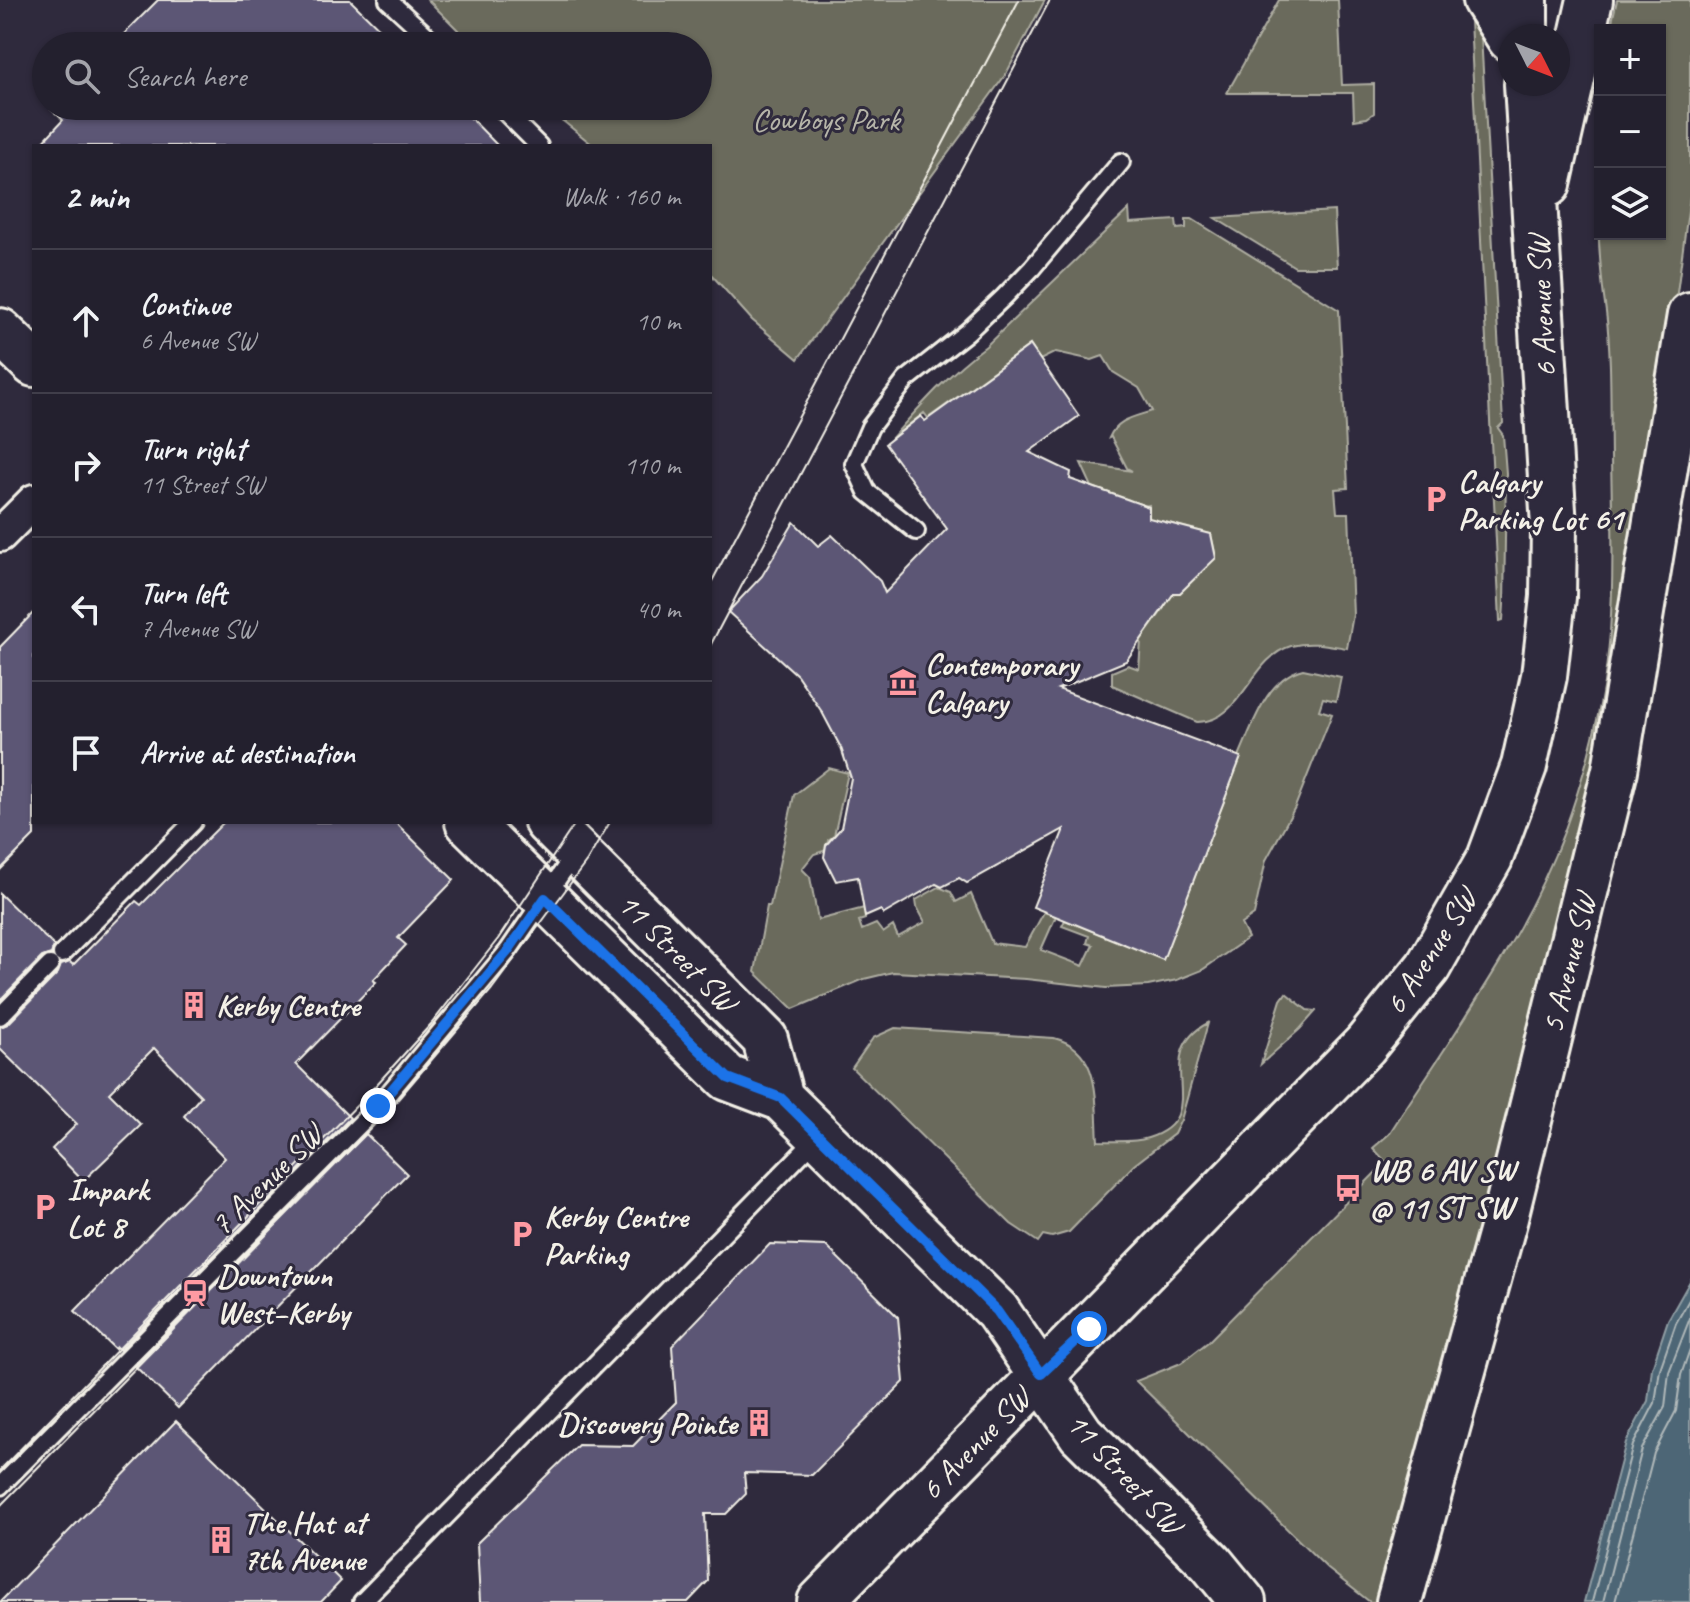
<!DOCTYPE html>
<meta charset="utf-8">
<style>
:root{--surface:#23202e;--page:#2b2836;--text:#f1f3f6;--muted:#a3a3aa;--line:#403e4a}
body{margin:0;font-family:Caveat,sans-serif;background:var(--page);color:var(--text)}
.controls{position:absolute;right:24px;top:24px;display:grid;overflow:hidden;border-radius:0px;box-shadow:0 2px 6px #0004}
.controls button{width:72px;height:72px;display:grid;place-items:center;padding:0;border:0;border-bottom:2px solid var(--line);background:var(--surface);color:var(--text);font:40px sans-serif}
.compass{position:absolute;left:1498px;top:24px;width:72px;height:72px;border-radius:50%;background:var(--surface);box-shadow:0 2px 6px #0004;rotate:132deg}
.stop{position:absolute;width:24px;height:24px;margin:-18px;border:6px solid #1a73e8;border-radius:50%;background:#fff}
.stop.end{background:#1a73e8;border-color:#fff;box-shadow:0 2px 8px #0008}
.list{margin:0;padding:0;list-style:none}
h2{display:flex;justify-content:space-between;align-items:center;height:104px;margin:0;padding:0 32px;font-size:34px}
h2 small{font-size:26px;font-weight:400;color:var(--muted)}
.list li{display:grid;grid-template-columns:52px 1fr auto;gap:24px;align-items:center;box-sizing:border-box;height:144px;padding:0 32px;border-top:2px solid var(--line)}
.list b{display:block;font-size:30px;white-space:nowrap}
.list p{margin:0;font-size:26px;white-space:nowrap;color:var(--muted)}
.list em{font-size:26px;font-style:normal;color:var(--muted)}
.icon{flex:none;width:44px;height:44px;fill:none;stroke:currentColor;stroke-width:2;stroke-linecap:round;stroke-linejoin:round}
.map{position:relative;flex:none;width:1690px;height:1602px;overflow:hidden}
.search{position:absolute;background:var(--surface);box-shadow:0 2px 6px #0004;left:32px;top:32px;width:680px;height:88px;display:flex;align-items:center;gap:20px;box-sizing:border-box;padding:0 28px;border-radius:44px;color:var(--muted);font-size:30px}
.panel{position:absolute;background:var(--surface);box-shadow:0 2px 6px #0004;left:32px;top:144px;width:680px;height:680px;border-radius:0px}
.map>svg:first-child{display:block}
</style>
<div class="map">
<svg width="1690" height="1602" viewBox="0 0 1690 1602">
<rect width="100%" height="100%" fill="#2f2a3d"/>
<filter id="ink" filterUnits="userSpaceOnUse"><feTurbulence type="fractalNoise" baseFrequency=".0125" numOctaves="2"/><feDisplacementMap in="SourceGraphic" scale="16" xChannelSelector="R" yChannelSelector="G"/><feConvolveMatrix kernelMatrix="1 2 1 2 8 2 1 2 1" color-interpolation-filters="sRGB"/></filter>
<g filter="url(#ink)">
<!-- green -->
<path fill="#6a6b5c" stroke="#afaea2" stroke-width="2" d="M 428,0 L 1045,0 L 1006,74 L 798,359 L 752,320 L 710,273 L 710,146 L 594,146 L 563,121 L 535,106 L 698,106 L 698,46 L 474,46 Z
M 1279,0 L 1338,0 L 1342,85 L 1374,84 L 1374,113 L 1367,118 L 1354,120 L 1353,93 L 1227,93 Z
M 1469,0 L 1479,0 L 1503,423 L 1498,428 L 1503,435 L 1506,473 L 1504,605 L 1503,620 L 1500,621 Z
M 1617,0 L 1690,0 L 1690,196 L 1670,345 L 1633,577 L 1572,876 L 1382,1602 L 1370,1602 L 1328,1569 L 1136,1381 L 1181,1363 L 1208,1342 L 1386,1162 L 1373,1148 L 1389,1134 C 1451,1037 1523,941 1564,832 C 1587,769 1605,699 1610,632 C 1614,574 1612,515 1611,457 C 1610,410 1612,358 1606,312 C 1596,246 1596,180 1600,113 L 1600,234 L 1660,234 L 1660,30 L 1610,30 Z
M 1129,209 L 1130,223 L 1176,220 L 1177,229 L 1186,228 L 1186,219 L 1192,219 L 1339,310 L 1348,488 L 1335,489 L 1337,513 L 1349,513 L 1353,615 L 1347,648 C 1328,645 1311,641 1291,646 C 1250,658 1243,722 1197,722 L 1112,685 L 1112,672 L 1128,665 L 1139,669 L 1141,640 L 1164,608 L 1162,592 L 1180,593 L 1216,557 L 1211,534 L 1162,521 L 1148,533 L 1149,505 L 1126,510 L 1129,500 L 1092,487 L 1081,463 L 1132,471 L 1127,468 L 1111,437 L 1109,438 C 1117,419 1134,417 1152,411 L 1139,388 L 1113,372 L 1103,356 L 1092,360 L 1056,352 L 1040,360 L 1030,345 L 928,418 L 924,413 L 891,439 C 921,405 949,373 986,346 Z
M 1334,211 L 1337,267 L 1295,267 L 1215,218 Z
M 1303,669 L 1341,677 L 1336,701 L 1323,698 L 1319,710 L 1332,714 L 1295,807 L 1266,860 L 1254,915 L 1241,924 L 1248,938 L 1202,970 L 1177,980 L 1148,986 L 1106,988 L 1026,979 L 893,972 L 864,979 L 793,1009 L 755,972 L 767,906 L 770,906 L 794,795 L 829,768 L 848,773 L 834,836 L 828,840 L 827,850 L 814,854 L 802,869 L 810,877 L 818,920 L 864,908 L 865,919 L 859,921 L 862,930 L 876,924 L 883,933 L 893,926 L 898,937 L 925,922 L 917,907 L 916,900 L 939,887 L 951,892 L 956,902 L 971,894 L 992,943 L 1025,947 L 1044,912 L 1056,916 L 1041,950 L 1083,966 L 1093,945 L 1087,943 L 1089,936 L 1062,926 L 1065,920 L 1163,959 L 1241,757 L 1239,756 C 1253,725 1266,678 1303,669 Z
M 1286,993 L 1307,1010 L 1316,1011 L 1300,1029 L 1261,1064 L 1281,1000 Z
M 1208,1023 L 1181,1120 L 1174,1134 L 1134,1165 L 1069,1232 L 1052,1237 L 1043,1235 L 1038,1242 L 1011,1224 L 852,1068 L 873,1038 L 895,1028 L 1054,1038 C 1102,1050 1095,1101 1098,1141 C 1113,1141 1133,1143 1148,1138 C 1217,1116 1146,1055 1208,1023 Z"/>
<!-- water -->
<path fill="#4d6676" stroke="#909ea4" stroke-width="2" d="M 1690,1281 L 1690,1602 L 1584,1602 L 1626,1442 L 1648,1401 L 1652,1368 L 1668,1320 Z"/>
<g fill="none" stroke-linecap="round" stroke-linejoin="round">
<!-- shore -->
<path stroke="#b1b9ba" stroke-width="2" d="M 1592,1602 L 1633,1445 L 1655,1403 L 1660,1369 L 1676,1323 L 1690,1298
M 1603,1602 L 1642,1449 L 1665,1407 L 1669,1372 L 1690,1318
M 1615,1602 L 1654,1453 L 1676,1411 L 1681,1375 L 1690,1349"/>
</g>
<!-- building -->
<path fill="#5b5775" stroke="#f4f1e8" stroke-width="2" d="M 158,0 L 350,0 L 397,46 L 112,46 Z
M 53,106 L 459,106 L 498,146 L 39,146 L 63,120 L 51,109 Z
M 1030,345 L 1079,416 L 1029,452 L 1071,472 L 1070,479 L 1149,507 L 1149,518 L 1211,534 L 1216,558 L 1180,593 L 1174,593 L 1126,661 L 1058,689 L 1241,757 L 1163,960 L 1033,907 L 1064,829 L 967,883 L 959,878 L 942,887 L 936,884 L 884,914 L 881,910 L 865,917 L 858,877 L 836,881 L 824,857 L 826,845 L 841,828 L 851,778 L 841,748 L 822,712 L 797,675 L 728,612 L 762,576 L 794,522 L 818,546 L 832,535 L 880,581 L 885,593 L 947,529 L 885,444 L 921,416 L 925,421 Z
M 34,612 L 34,836 L 0,870 L 0,647 Z
M 224,822 L 395,822 L 454,880 L 398,938 L 406,945 L 373,980 L 376,982 L 296,1064 L 350,1118 L 120,1350 L 117,1347 L 115,1349 L 75,1311 L 225,1158 L 184,1116 L 201,1096 L 154,1048 L 109,1093 L 141,1125 L 83,1181 L 52,1149 L 77,1124 L 0,1049 L 0,1027 L 8,1024 L 58,973 L 61,965 L 70,962 L 73,965 L 136,901 L 141,905 Z
M 0,894 L 54,946 L 51,954 L 42,957 L 0,1000 Z
M 366,1134 L 407,1174 L 178,1408 L 135,1366 Z
M 770,1244 L 826,1246 L 898,1317 L 904,1382 L 812,1475 L 744,1473 L 746,1494 L 726,1514 L 705,1514 L 708,1581 L 688,1602 L 480,1602 L 477,1543 L 578,1445 L 633,1446 L 676,1402 L 672,1346 Z
M 176,1421 L 341,1581 L 321,1602 L 0,1602 Z"/>
<g fill="none" stroke-linecap="round" stroke-linejoin="round">
<!-- lane casing -->
<g stroke="#f4f1e8" stroke-width="22">
<path id="lane" d="M 388,0 L 438,46
M 499,106 L 539,146
M 916,531 L 867,492 L 854,464 L 870,427 L 906,380 L 967,332 L 1004,297 L 1032,268 L 1121,162
M 62,954 L 193,822
M 0,1016 L 50,965
M 0,1486 L 378,1106 L 508,951 L 576,852
M 362,1602 L 818,1137"/>
</g>
<!-- street casing -->
<g stroke="#f4f1e8" stroke-width="38">
<path id="street" d="M 0,535 L 34,501"/>
</g>
<!-- secondary casing -->
<g stroke="#f4f1e8" stroke-width="50">
<path id="secondary" d="M 1485,0 L 1510,39
M 1525,0 L 1525,36
M 1548,184 L 1590,0
M 0,331 L 34,364
M 468,822 L 728,1078 L 781,1098 L 997,1311 L 1081,1434 L 1211,1563 L 1243,1602
M 547,822 L 765,1039 L 781,1098
M 820,1602 L 1365,1045 L 1428,967 L 1490,858 L 1524,766 L 1544,676 L 1553,597 L 1554,527 L 1527,84
M 1399,1602 L 1505,1218 L 1615,770 L 1690,315"/>
</g>
<!-- lane -->
<use href="#lane" stroke="#2f2a3d" stroke-width="16"/>
<!-- street -->
<use href="#street" stroke="#2f2a3d" stroke-width="32"/>
<!-- secondary -->
<use href="#secondary" stroke="#2f2a3d" stroke-width="44"/>
<!-- tram -->
<path stroke="#f4f1e8" stroke-width="2" d="M 710,585 L 1019,0
M 710,646 L 1050,0
M 0,1470 L 368,1094 L 432,1023 L 498,939 L 576,822
M 0,1506 L 388,1111 L 492,989 L 587,861 L 610,822"/>
</g>
</g>
<g fill="none" stroke-linecap="round" stroke-linejoin="round" filter="url(#ink)">
<!-- route -->
<path stroke="#1a73e8" stroke-width="10" d="M 378,1106 L 508,951 L 545,898 L 728,1078 L 781,1098 L 997,1311 L 1041,1374 L 1089,1329"/>
</g>
<!-- icons -->
<defs>
<g id="parking-bare" transform="scale(2.16)"><path d="M-3.5-5.5H1a3.5 3.5 0 0 1 0 7H-1V5.5H-3.5ZM-1-3.4V-.6H.8a1.4 1.4 0 0 0 0-2.8Z" fill="#ff9aa2" stroke="#2f2a3d" stroke-width="2.5" paint-order="stroke"/></g>
<g id="museum-bare" transform="scale(2.16)"><path d="M0-6L6-3V-2H-6V-3ZM-5-1h2V3h-2ZM-1-1h2V3h-2ZM3-1h2V3H3ZM-6 4H6V6H-6Z" fill="#ff9aa2" stroke="#2f2a3d" stroke-width="2.5" paint-order="stroke"/></g>
<g id="building-bare" transform="scale(2.16)"><path d="M-4-6H4V6H1V3H-1V6H-4ZM-2.5-4.3h1.7v1.8h-1.7ZM.8-4.3h1.7v1.8H.8ZM-2.5-1h1.7V.8h-1.7ZM.8-1h1.7V.8H.8Z" fill="#ff9aa2" stroke="#2f2a3d" stroke-width="2.5" paint-order="stroke"/></g>
<g id="bus-bare" transform="scale(2.16)"><path d="M-5-6H5V4H4V6H2V4H-2V6H-4V4H-5ZM-3.5-4V0h7V-4ZM-3.5 1.2v1.5H-2V1.2ZM2 1.2v1.5H3.5V1.2Z" fill="#ff9aa2" stroke="#2f2a3d" stroke-width="2.5" paint-order="stroke"/></g>
<g id="station-bare" transform="scale(2.16)"><path d="M-3-6H3Q5-6 5-4V2Q5 4 3 4L4.5 6H3L1.5 4h-3L-3 6H-4.5L-3 4Q-5 4-5 2V-4Q-5-6-3-6ZM-3.5-4v3h7v-3ZM-3.5 1v1.5H-2V1ZM2 1v1.5H3.5V1Z" fill="#ff9aa2" stroke="#2f2a3d" stroke-width="2.5" paint-order="stroke"/></g>
</defs>
<g fill-rule="evenodd">
<use href="#parking-bare" x="1436" y="499"/>
<use href="#museum-bare" x="903" y="682"/>
<use href="#building-bare" x="194" y="1005"/>
<use href="#bus-bare" x="1348" y="1188"/>
<use href="#parking-bare" x="45" y="1207"/>
<use href="#parking-bare" x="522" y="1234"/>
<use href="#station-bare" x="195" y="1293"/>
<use href="#building-bare" x="759" y="1423"/>
<use href="#building-bare" x="221" y="1540"/>
</g>
<g text-anchor="middle" stroke-width="6" stroke-linejoin="round" paint-order="stroke">
<!-- park labels -->
<g font-size="32" fill="#b6b5a9" stroke="#2f2a3d">
<text x="826" y="130">Cowboys Park</text>
</g>
<!-- street labels -->
<g font-size="32" fill="#f4f1e8" stroke="#2f2a3d">
<text transform="translate(1541 306) rotate(-93)" y="11">6 Avenue SW</text>
<text transform="translate(1430 951) rotate(-57)" y="11">6 Avenue SW</text>
<text transform="translate(678 952) rotate(45)" y="11">11 Street SW</text>
<text transform="translate(1568 963) rotate(-76)" y="11">5 Avenue SW</text>
<text transform="translate(266 1179) rotate(-45)" y="11">7 Avenue SW</text>
<text transform="translate(975 1443) rotate(-46)" y="11">6 Avenue SW</text>
<text transform="translate(1125 1473) rotate(47)" y="11">11 Street SW</text>
</g>
<!-- poi labels -->
<g font-size="32" font-weight="bold" fill="#f4f1e8" stroke="#2f2a3d" text-anchor="start">
<text x="1458" y="492">Calgary<tspan x="1458" dy="37">Parking Lot 61</tspan></text>
<text x="925" y="675">Contemporary<tspan x="925" dy="37">Calgary</tspan></text>
<text x="216" y="1016">Kerby Centre</text>
<text x="1370" y="1181">WB 6 AV SW<tspan x="1370" dy="37">@ 11 ST SW</tspan></text>
<text x="67" y="1200">Impark<tspan x="67" dy="37">Lot 8</tspan></text>
<text x="544" y="1227">Kerby Centre<tspan x="544" dy="37">Parking</tspan></text>
<text x="217" y="1286">Downtown<tspan x="217" dy="37">West–Kerby</tspan></text>
<text x="737" y="1434" text-anchor="end">Discovery Pointe</text>
<text x="243" y="1533">The Hat at<tspan x="243" dy="37">7th Avenue</tspan></text>
</g>
</g>
</svg>
<div class="controls">
<button>+</button>
<button>−</button>
<button><svg class="icon" aria-label="layers" viewBox="0 0 24 24"><path d="M12 4l9 5-9 5-9-5zM3 14l9 5 9-5"/></svg></button>
</div>
<svg class="compass" viewBox="-18 -18 36 36"><path d="M0-13l5 13h-10z" fill="#e53935"/><path d="M0 13l5-13h-10z" fill="#a3a3aa"/></svg>
<div class="stop" style="left:1089px;top:1329px"></div>
<div class="stop end" style="left:378px;top:1106px"></div>
<div class="search"><svg class="icon" aria-label="search" viewBox="0 0 24 24"><circle cx="10" cy="10" r="6"/><path d="M15 15l6 6"/></svg>Search here</div>
<section class="panel">
<h2>2 min<small>Walk · 160 m</small></h2>
<ul class="list">
<li><svg class="icon" aria-label="ahead" viewBox="0 0 24 24"><path d="M12 20V5M6 11l6-6 6 6"/></svg><div><b>Continue</b><p>6 Avenue SW</p></div><em>10 m</em></li>
<li><svg class="icon" aria-label="right" viewBox="0 0 24 24"><path d="M7 20v-9h11M14 6l5 5-5 5"/></svg><div><b>Turn right</b><p>11 Street SW</p></div><em>110 m</em></li>
<li><svg class="icon" aria-label="left" viewBox="0 0 24 24"><path d="M17 20v-9H6M10 6l-5 5 5 5"/></svg><div><b>Turn left</b><p>7 Avenue SW</p></div><em>40 m</em></li>
<li><svg class="icon" aria-label="arrive" viewBox="0 0 24 24"><path d="M6 21V4h12l-3 4 3 4H6"/></svg><div><b>Arrive at destination</b></div></li>
</ul>
</section>
</div>
